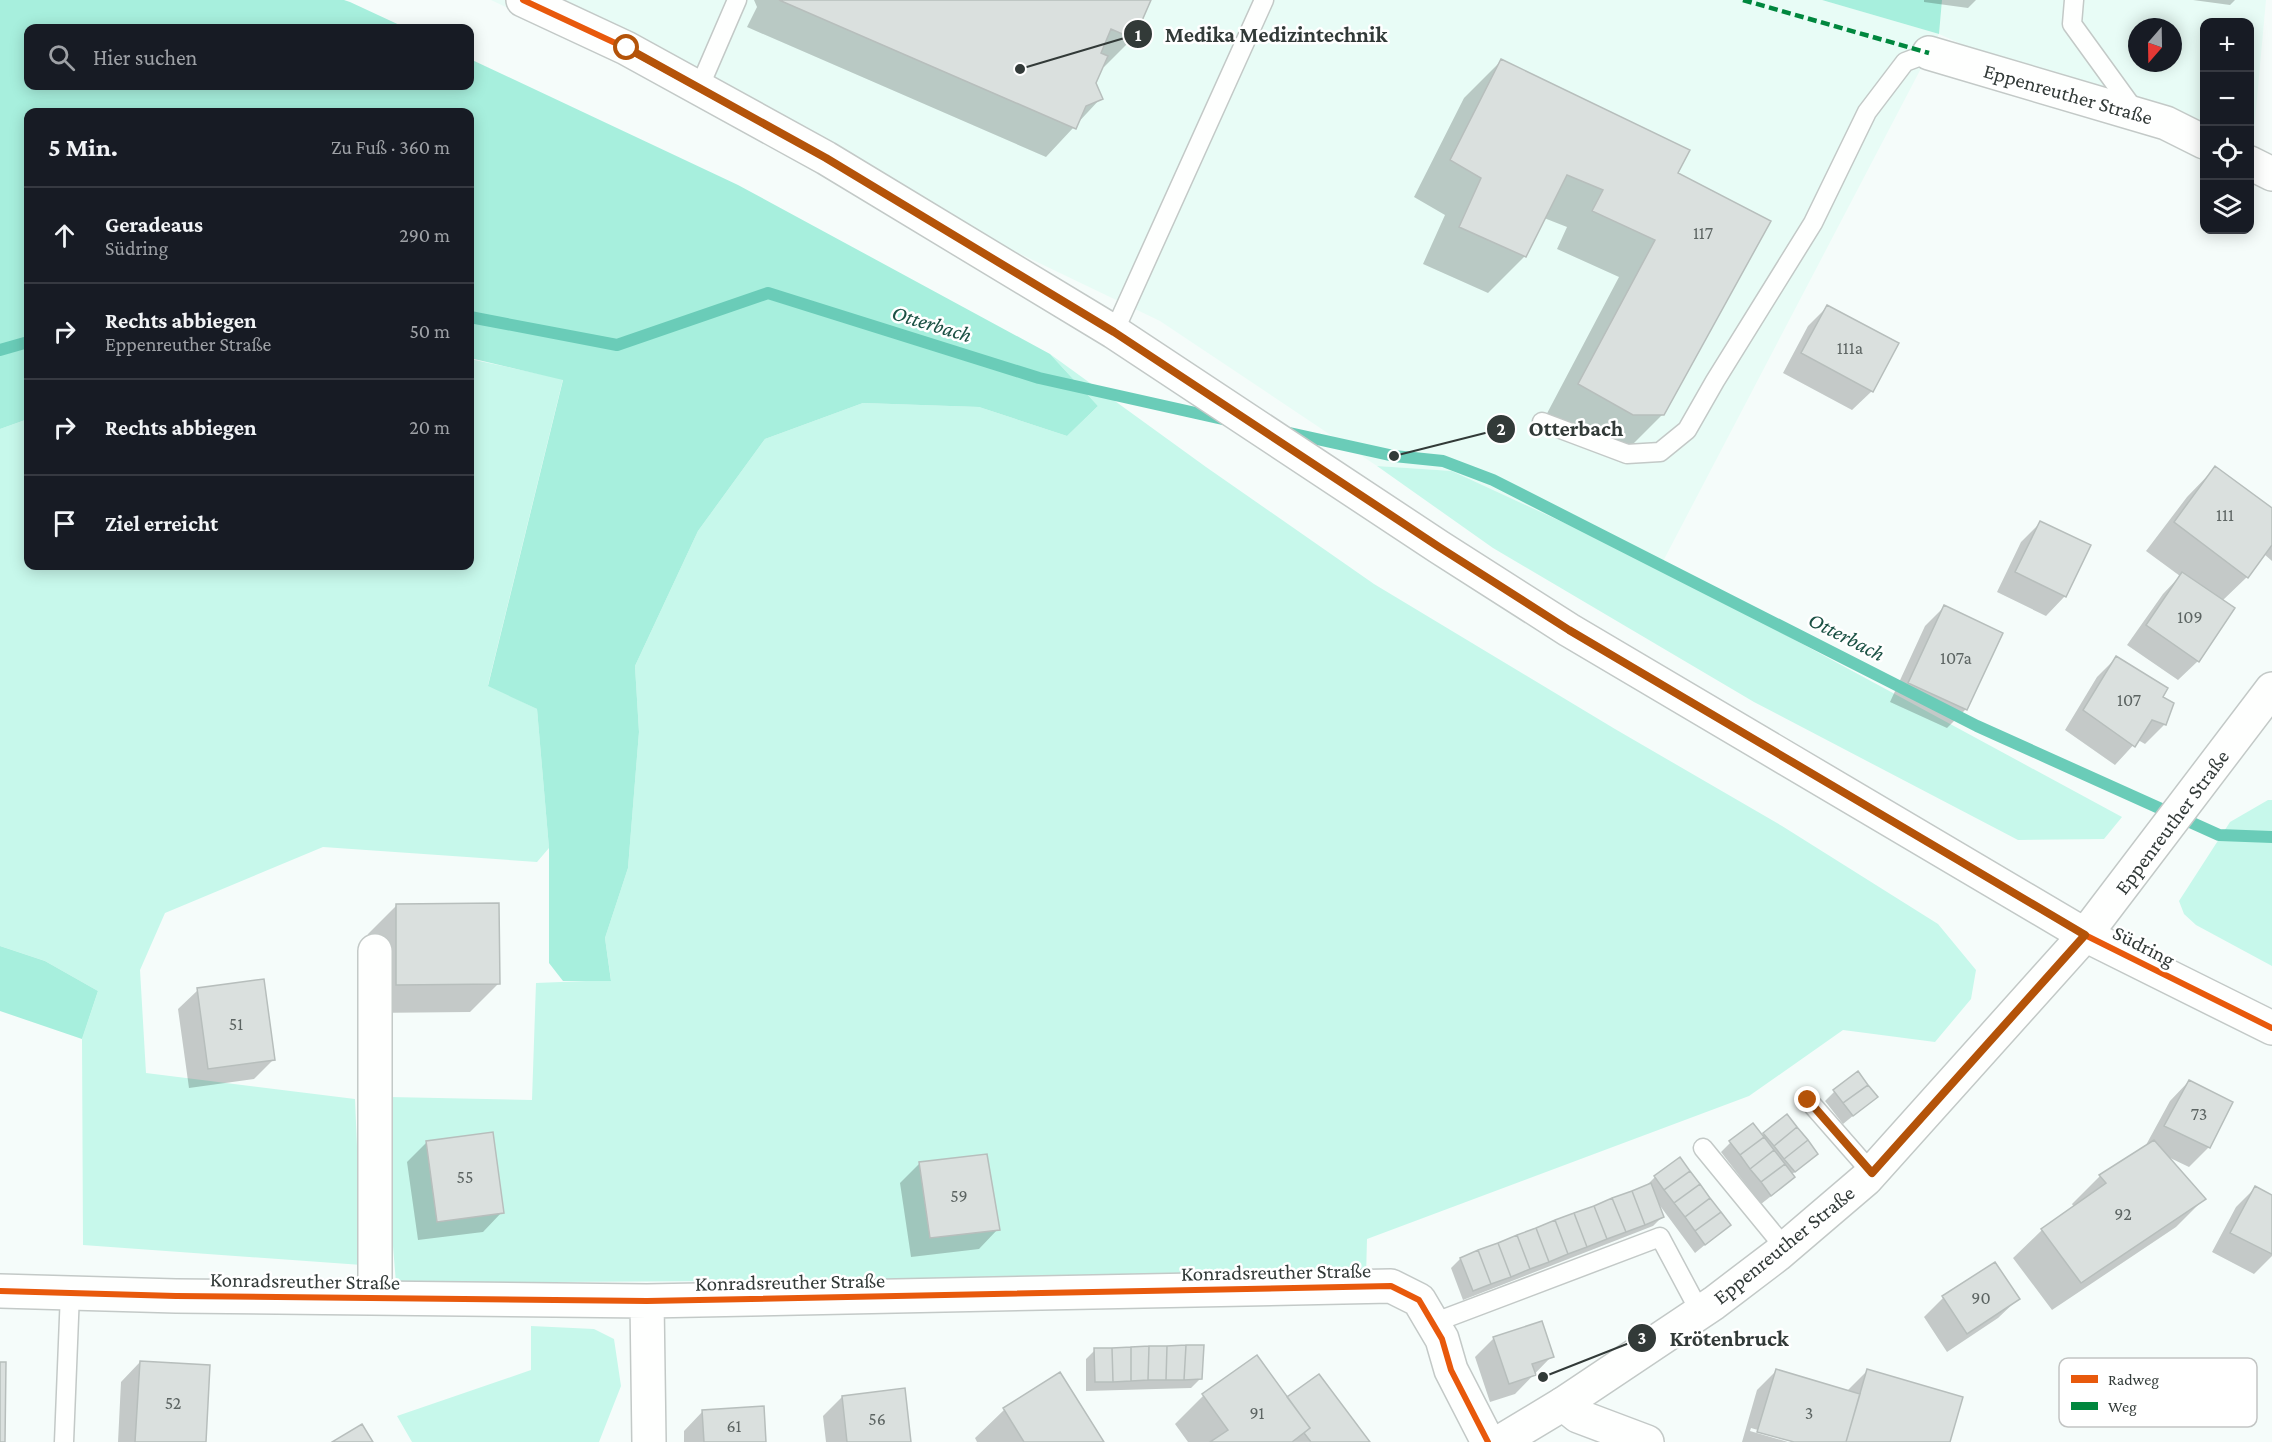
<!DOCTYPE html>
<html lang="de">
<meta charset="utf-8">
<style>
:root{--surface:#171b24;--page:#242831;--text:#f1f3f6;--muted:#9ea1a6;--line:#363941}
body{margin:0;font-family:"Crimson Pro",serif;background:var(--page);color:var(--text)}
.controls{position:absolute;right:18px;top:18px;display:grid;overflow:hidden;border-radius:12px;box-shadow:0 3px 15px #0003}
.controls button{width:54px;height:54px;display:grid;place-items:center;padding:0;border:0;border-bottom:2px solid var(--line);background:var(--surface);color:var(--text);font:30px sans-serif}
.compass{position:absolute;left:2128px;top:18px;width:54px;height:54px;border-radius:50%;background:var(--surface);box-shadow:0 3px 15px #0003;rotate:200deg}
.stop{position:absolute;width:18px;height:18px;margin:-14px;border:4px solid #b45309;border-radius:50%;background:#fff}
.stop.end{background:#b45309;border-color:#fff;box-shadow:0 2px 6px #0008}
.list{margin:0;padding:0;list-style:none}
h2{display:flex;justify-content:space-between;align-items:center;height:78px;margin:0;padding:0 24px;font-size:26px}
h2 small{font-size:20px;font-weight:400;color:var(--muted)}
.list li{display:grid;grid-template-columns:39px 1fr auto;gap:18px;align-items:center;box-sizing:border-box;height:96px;padding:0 24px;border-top:2px solid var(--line)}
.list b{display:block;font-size:22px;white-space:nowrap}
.list p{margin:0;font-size:20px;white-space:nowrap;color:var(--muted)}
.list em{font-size:20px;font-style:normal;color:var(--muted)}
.icon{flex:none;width:33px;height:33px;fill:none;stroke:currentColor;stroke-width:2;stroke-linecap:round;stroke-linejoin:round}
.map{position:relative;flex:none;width:2272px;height:1442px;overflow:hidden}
.search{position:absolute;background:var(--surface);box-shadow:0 3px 15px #0003;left:24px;top:24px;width:450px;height:66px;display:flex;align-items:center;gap:15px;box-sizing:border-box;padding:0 21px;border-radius:12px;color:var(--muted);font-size:22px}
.panel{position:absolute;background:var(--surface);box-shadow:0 3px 15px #0003;left:24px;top:108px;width:450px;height:462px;border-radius:12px}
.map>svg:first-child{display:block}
</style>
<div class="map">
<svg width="2272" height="1442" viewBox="0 0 2272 1442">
<rect width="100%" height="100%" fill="#f5fcfa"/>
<!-- built -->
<path fill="#e8fcf6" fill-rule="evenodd" d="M 491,0 L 1822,0 L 1939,34 L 1942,0 L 2266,0 L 2253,142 L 2250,140 L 2250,22 L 2204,22 L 2204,126 L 2013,67 L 1939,34 L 1660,567 L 1452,471 L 1377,466 L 1160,321 ZM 2137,27 L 2173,27 L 2173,63 L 2137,63 Z"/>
<!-- green -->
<path fill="#c7f8eb" d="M 1050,354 L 1206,467 L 1374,584 L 1615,729 L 1782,826 L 1938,924 L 1976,970 L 1971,999 L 1935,1042 L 1843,1030 L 1749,1096 L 1367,1239 L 1366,1277 L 396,1283 L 393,1246 L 390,1097 L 532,1100 L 536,983 L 611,980 L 605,938 L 628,868 L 639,732 L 635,666 L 698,531 L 765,439 L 863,403 L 979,407 L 1067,436 L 1098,406 Z
M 470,359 L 563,379 L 488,685 L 537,709 L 549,848 L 537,862 L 323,847 L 165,913 L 140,970 L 146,1073 L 355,1099 L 362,1265 L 83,1245 L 82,1039 L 98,991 L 45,961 L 0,946 L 0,429 L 28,419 L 28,566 L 470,566 Z
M 1377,466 L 1452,471 L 1660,567 L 2122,817 L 2104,839 L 2018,840 L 1754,702 L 1493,548 Z
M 2268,800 L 2272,800 L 2272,966 L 2196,925 L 2184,914 L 2179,901 L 2230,822 Z
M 531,1326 L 594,1329 L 614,1339 L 621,1386 L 599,1442 L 412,1442 L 397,1416 L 531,1370 Z"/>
<!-- forest -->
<path fill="#a7efdd" d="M 0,0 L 344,0 L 350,2 L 406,28 L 28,28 L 28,86 L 470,86 L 470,59 L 738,185 L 1050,354 L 1098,406 L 1067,436 L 979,407 L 863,403 L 765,439 L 698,531 L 635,666 L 639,732 L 628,868 L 605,938 L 611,981 L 563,981 L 549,963 L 549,848 L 537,709 L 488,686 L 563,380 L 470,358 L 470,112 L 28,112 L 28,419 L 0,429 Z
M 1822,0 L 1942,0 L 1939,34 Z
M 0,946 L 45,961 L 98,991 L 82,1039 L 0,1011 Z"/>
<!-- shadow -->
<path fill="#0003" d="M 754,0 L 1149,0 L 1133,38 L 1104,67 L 1102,66 L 1094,83 L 1101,98 L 1046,157 L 747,27 L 757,7 Z
M 1924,0 L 1976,0 L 1968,8 L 1924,2 Z
M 2193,0 L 2235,0 L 2230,5 Z
M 1501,61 L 1676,174 L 1663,414 L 1626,451 L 1543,421 L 1619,277 L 1557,249 L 1567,227 L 1544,218 L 1525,256 L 1488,293 L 1423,264 L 1445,215 L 1414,197 L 1464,98 Z
M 1827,307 L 1872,391 L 1852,410 L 1783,373 L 1808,326 Z
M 2215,468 L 2272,510 L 2272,561 L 2264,554 L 2247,577 L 2222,601 L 2198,661 L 2178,680 L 2127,645 L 2163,594 L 2180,576 L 2146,551 L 2187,497 Z
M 2040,523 L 2065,596 L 2046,616 L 1997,592 L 2021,542 Z
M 1944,607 L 1966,709 L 1947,728 L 1890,702 L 1925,626 Z
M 2116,658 L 2161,698 L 2165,724 L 2145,744 L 2138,740 L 2115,765 L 2065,730 L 2097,677 Z
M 397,905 L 498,984 L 470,1012 L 368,1013 L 368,934 Z
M 198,990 L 273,1060 L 254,1079 L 189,1088 L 178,1009 Z
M 2189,1081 L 2231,1103 L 2208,1148 L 2189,1167 L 2166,1156 L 2204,1199 L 2176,1227 L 2052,1310 L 2013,1258 L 2042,1230 L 2074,1207 L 2072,1204 L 2100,1176 L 2146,1145 L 2170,1101 Z
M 1834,1092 L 1876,1097 L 1843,1124 L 1825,1101 Z
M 1764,1134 L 1816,1154 L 1791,1175 L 1793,1177 L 1784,1186 L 1761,1204 L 1721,1152 L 1730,1143 L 1761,1137 Z
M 427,1142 L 502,1212 L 483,1232 L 418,1240 L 407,1162 Z
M 919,1164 L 998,1229 L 979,1249 L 911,1257 L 900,1183 Z
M 1655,1177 L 1729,1225 L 1695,1253 L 1658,1203 L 1662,1217 L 1653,1226 L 1463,1300 L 1451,1268 L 1460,1259 L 1645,1187 Z
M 2255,1188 L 2272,1197 L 2272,1256 L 2254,1274 L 2212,1252 L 2236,1207 Z
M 1995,1264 L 2018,1299 L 1998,1318 L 1947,1352 L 1924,1317 L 1943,1298 Z
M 1494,1338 L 1552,1356 L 1515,1394 L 1490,1402 L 1475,1357 Z
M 1095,1350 L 1200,1379 L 1191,1388 L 1086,1391 L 1086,1359 Z
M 140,1362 L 205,1442 L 118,1442 L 121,1382 Z
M 1868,1370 L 1949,1442 L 1799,1442 L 1751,1428 L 1750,1431 L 1788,1442 L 1742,1442 L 1757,1390 L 1776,1371 L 1847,1391 Z
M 1060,1374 L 1102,1442 L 977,1442 L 975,1438 L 1004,1410 Z
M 1203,1396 L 1287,1399 L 1368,1442 L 1188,1442 L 1175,1424 Z
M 842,1397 L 910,1442 L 826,1442 L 823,1416 Z
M 703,1411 L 765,1442 L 684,1442 L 684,1431 Z"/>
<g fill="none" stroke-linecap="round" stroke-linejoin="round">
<!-- stream -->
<path stroke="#6accb8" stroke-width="12" d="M 470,317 L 617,345 L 768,293 L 1039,378 L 1227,420
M 0,350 L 28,342
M 1285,432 L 1394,456 L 1443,461 L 1493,480 L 1977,726 L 2219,835 L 2272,837"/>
</g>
<!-- building -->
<path fill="#dae0de" stroke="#b7bebc" stroke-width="1.5" d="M 779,0 L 1151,0 L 1134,39 L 1111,29 L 1101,53 L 1108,56 L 1096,83 L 1103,99 L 1086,106 L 1076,129 Z
M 1501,59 L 1690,150 L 1678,173 L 1771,221 L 1664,415 L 1633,415 L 1578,384 L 1655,240 L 1592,211 L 1603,190 L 1567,175 L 1526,257 L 1459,227 L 1481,178 L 1450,160 Z
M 1827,305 L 1899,343 L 1873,392 L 1801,353 Z
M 2215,466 L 2272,508 L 2272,545 L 2248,578 L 2174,522 Z
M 2040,521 L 2091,545 L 2066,597 L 2015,572 Z
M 2182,572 L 2235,608 L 2199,662 L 2146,625 Z
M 1944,605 L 2003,633 L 1967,710 L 1908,683 Z
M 2116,656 L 2168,688 L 2163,697 L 2174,703 L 2166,725 L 2152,720 L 2135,747 L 2083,710 Z
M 499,903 L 500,984 L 396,985 L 396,904 Z
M 264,979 L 275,1060 L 208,1069 L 197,988 Z
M 1858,1071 L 1868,1085 L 1843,1103 L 1833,1090 Z
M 2189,1080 L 2233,1102 L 2210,1148 L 2164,1126 Z
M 1868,1085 L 1878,1097 L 1853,1116 L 1843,1103 Z
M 1787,1114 L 1797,1127 L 1774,1146 L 1763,1133 Z
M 1753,1123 L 1764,1137 L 1740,1155 L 1729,1141 Z
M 1797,1127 L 1808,1140 L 1784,1159 L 1774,1146 Z
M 493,1132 L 504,1213 L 437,1222 L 426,1141 Z
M 1764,1137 L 1774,1150 L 1750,1169 L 1740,1155 Z
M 1808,1140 L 1818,1154 L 1795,1172 L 1784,1159 Z
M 2154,1140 L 2206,1199 L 2081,1283 L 2041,1229 L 2106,1183 L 2099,1175 Z
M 1774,1150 L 1785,1164 L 1761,1182 L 1750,1169 Z
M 987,1154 L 1000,1230 L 930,1238 L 919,1162 Z
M 1680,1157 L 1690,1171 L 1664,1190 L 1654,1176 Z
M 1785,1164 L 1795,1177 L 1771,1196 L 1761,1182 Z
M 1690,1171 L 1700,1184 L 1674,1203 L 1664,1190 Z
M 1651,1183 L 1664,1217 L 1645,1225 L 1632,1191 Z
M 1700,1184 L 1710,1198 L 1685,1217 L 1674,1203 Z
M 2255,1186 L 2272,1195 L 2272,1254 L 2230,1233 Z
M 1632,1191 L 1645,1225 L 1626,1232 L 1612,1198 Z
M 1612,1198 L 1626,1232 L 1607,1239 L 1594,1206 Z
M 1710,1198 L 1721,1212 L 1695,1231 L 1685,1217 Z
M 1594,1206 L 1607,1239 L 1587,1247 L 1574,1213 Z
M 1721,1212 L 1731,1225 L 1705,1245 L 1695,1231 Z
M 1574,1213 L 1587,1247 L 1568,1254 L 1555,1220 Z
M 1555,1220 L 1568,1254 L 1549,1262 L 1536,1228 Z
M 1536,1228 L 1549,1262 L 1530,1269 L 1517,1235 Z
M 1517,1235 L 1530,1269 L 1511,1277 L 1498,1243 Z
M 1498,1243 L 1511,1277 L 1491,1284 L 1478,1250 Z
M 1478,1250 L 1491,1284 L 1473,1291 L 1460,1258 Z
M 1995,1262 L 2020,1299 L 1967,1334 L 1942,1296 Z
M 1542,1321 L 1554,1357 L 1532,1364 L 1536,1375 L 1509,1384 L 1493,1337 Z
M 1186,1345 L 1184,1380 L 1166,1380 L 1167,1346 Z
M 1186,1345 L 1204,1345 L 1202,1379 L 1184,1380 Z
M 1149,1346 L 1148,1380 L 1131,1381 L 1131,1347 Z
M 1149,1346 L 1167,1346 L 1166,1380 L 1148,1380 Z
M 1131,1347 L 1131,1381 L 1113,1382 L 1112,1348 Z
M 1094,1348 L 1112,1348 L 1113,1382 L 1095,1382 Z
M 1257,1355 L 1310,1428 L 1292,1442 L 1210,1442 L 1228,1430 L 1202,1394 Z
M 140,1361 L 210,1365 L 206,1442 L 135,1442 Z
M 0,1362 L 6,1362 L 5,1442 L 0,1442 Z
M 1776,1369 L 1860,1394 L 1846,1442 L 1794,1442 L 1757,1432 Z
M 1867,1369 L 1963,1397 L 1950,1442 L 1846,1442 Z
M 1060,1372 L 1104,1442 L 1024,1442 L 1003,1408 Z
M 1319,1374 L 1370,1442 L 1311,1442 L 1304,1433 L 1310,1428 L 1287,1397 Z
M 905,1388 L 911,1442 L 847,1442 L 842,1396 Z
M 764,1406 L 766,1442 L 704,1442 L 702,1410 Z
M 362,1424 L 373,1442 L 332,1442 Z"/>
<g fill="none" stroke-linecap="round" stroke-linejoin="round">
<!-- lane casing -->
<g stroke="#c3c9c7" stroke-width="21">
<path id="lane" d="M 2074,0 L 2072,24 L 2135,111
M 699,88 L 737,0
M 1114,332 L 1264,0
M 1542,422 L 1627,454 L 1660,452 L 1687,430 L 1715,381 L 1813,223 L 1867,112 L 1905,62 L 1929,53
M 1808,1100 L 1872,1173
M 1703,1148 L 1785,1248
M 1433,1323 L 1660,1237 L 1700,1312
M 64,1442 L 70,1293"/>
</g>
<!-- street casing -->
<g stroke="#c3c9c7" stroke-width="36">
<path id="street" d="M 1929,53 L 2166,123 L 2204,142
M 2250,163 L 2272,174
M 0,1291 L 176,1296 L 647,1301 L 1391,1286 L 1419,1300 L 1442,1339 L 1451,1370 L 1488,1442
M 375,1298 L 375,951
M 647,1301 L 649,1442
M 1563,1404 L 1578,1416 L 1647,1442"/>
</g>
<!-- secondary casing -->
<g stroke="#c3c9c7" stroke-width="36">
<path id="secondary" d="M 523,0 L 626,48 L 826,158 L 1114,332 L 1439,547 L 1569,630 L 2085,935 L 2272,1028
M 1500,1442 L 1563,1404 L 1714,1303 L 1777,1255 L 1866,1179 L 2085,935 L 2272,689"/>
</g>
<!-- lane -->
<use href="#lane" stroke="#fefffe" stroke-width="18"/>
<!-- street -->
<use href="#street" stroke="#fefffe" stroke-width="33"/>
<!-- secondary -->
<use href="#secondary" stroke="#fefffe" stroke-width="33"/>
<!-- quiet -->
<path stroke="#00873e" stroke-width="4.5" stroke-dasharray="9 4.5" stroke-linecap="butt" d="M 1743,0 L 1929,53"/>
<!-- cycleway casing -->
<g stroke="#fff" stroke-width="10">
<path id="cycleway" d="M 523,0 L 626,48 L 826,158 L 1114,332 L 1439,547 L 1569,630 L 2085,935 L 2272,1028
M 0,1291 L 176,1296 L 647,1301 L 1391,1286 L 1419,1300 L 1442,1339 L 1451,1370 L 1488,1442"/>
</g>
<!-- cycleway -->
<use href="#cycleway" stroke="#e8590c" stroke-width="6"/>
</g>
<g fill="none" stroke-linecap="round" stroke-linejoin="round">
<!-- route -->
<path stroke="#b45309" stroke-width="8" d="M 627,48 L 826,158 L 1114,332 L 1439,547 L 1569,630 L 2085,935 L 1872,1173 L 1808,1100"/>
</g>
<g text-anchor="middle" stroke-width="5" stroke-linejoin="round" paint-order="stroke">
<!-- number labels -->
<g font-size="18" fill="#5c6462">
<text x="1703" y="239">117</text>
<text x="1850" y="354">111a</text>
<text x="2225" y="521">111</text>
<text x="2190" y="623">109</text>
<text x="1956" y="664">107a</text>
<text x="2129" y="706">107</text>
<text x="236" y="1030">51</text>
<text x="2199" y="1120">73</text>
<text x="465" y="1183">55</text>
<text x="959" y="1202">59</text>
<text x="2123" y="1220">92</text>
<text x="1981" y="1304">90</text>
<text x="173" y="1409">52</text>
<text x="1257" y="1419">91</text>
<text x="1809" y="1419">3</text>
<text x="877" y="1425">56</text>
<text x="734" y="1432">61</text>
</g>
<!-- street labels -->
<g font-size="21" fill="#323a38" stroke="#fff">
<text transform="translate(2068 94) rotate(16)" y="7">Eppenreuther Straße</text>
<text transform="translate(2172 822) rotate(-53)" y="7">Eppenreuther Straße</text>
<text transform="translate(2144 946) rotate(27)" y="7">Südring</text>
<text transform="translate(1784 1245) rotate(-39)" y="7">Eppenreuther Straße</text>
<text transform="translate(1276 1272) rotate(-1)" y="7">Konradsreuther Straße</text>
<text transform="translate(305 1281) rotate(1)" y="7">Konradsreuther Straße</text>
<text transform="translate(790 1282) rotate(-1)" y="7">Konradsreuther Straße</text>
</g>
<!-- water labels -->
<g font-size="22" font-style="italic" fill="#1b5144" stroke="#fff">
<text transform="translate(932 323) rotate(17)" y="8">Otterbach</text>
<text transform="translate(1847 636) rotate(27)" y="8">Otterbach</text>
</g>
</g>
<!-- legend -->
<rect x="2059" y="1358" width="198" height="69" rx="9" fill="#fff" stroke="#c2c4c3" stroke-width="1.5"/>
<rect x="2071" y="1375" width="27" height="8" fill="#e8590c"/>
<rect x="2071" y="1402" width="27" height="8" fill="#00873e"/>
<g font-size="16" fill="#323a38">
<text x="2108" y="1385">Radweg</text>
<text x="2108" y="1412">Weg</text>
</g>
<!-- callouts -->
<path fill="none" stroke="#323a38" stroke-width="2" d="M1020 69L1138 34M1394 456L1501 429M1543 1377L1642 1338"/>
<g fill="#323a38" stroke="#fff" stroke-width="2">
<circle cx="1020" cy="69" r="6"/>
<circle cx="1394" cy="456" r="6"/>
<circle cx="1543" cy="1377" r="6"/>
<circle cx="1138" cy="34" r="15"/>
<circle cx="1501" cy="429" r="15"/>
<circle cx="1642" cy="1338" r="15"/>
</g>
<g font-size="18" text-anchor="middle" font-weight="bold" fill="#fff">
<text x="1138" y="41">1</text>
<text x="1501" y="435">2</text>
<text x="1642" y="1344">3</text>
</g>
<g font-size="22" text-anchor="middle" font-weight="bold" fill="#323a38" stroke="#fff" stroke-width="5" stroke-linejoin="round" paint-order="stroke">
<text x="1276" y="42">Medika Medizintechnik</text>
<text x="1576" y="436">Otterbach</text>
<text x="1729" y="1346">Krötenbruck</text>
</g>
</svg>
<div class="controls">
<button>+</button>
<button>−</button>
<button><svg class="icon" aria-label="locate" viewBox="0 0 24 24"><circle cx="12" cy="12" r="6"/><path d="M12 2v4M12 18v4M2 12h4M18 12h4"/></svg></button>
<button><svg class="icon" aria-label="layers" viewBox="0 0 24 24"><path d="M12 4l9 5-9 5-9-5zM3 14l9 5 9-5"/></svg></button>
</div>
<svg class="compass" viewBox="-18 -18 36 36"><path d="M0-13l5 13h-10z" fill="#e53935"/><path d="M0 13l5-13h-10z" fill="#9ea1a6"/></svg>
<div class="stop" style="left:627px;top:48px"></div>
<div class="stop end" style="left:1808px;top:1100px"></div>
<div class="search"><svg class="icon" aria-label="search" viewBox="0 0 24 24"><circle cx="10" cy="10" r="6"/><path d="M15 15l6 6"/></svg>Hier suchen</div>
<section class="panel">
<h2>5 Min.<small>Zu Fuß · 360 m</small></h2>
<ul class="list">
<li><svg class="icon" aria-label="ahead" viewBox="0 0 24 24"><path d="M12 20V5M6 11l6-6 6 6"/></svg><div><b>Geradeaus</b><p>Südring</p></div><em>290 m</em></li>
<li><svg class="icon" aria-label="right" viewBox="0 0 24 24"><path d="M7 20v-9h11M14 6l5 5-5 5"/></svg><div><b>Rechts abbiegen</b><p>Eppenreuther Straße</p></div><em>50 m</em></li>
<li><svg class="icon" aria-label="right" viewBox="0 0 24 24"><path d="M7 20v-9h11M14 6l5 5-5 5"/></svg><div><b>Rechts abbiegen</b></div><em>20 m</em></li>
<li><svg class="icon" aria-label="arrive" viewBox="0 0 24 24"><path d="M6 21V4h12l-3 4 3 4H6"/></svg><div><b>Ziel erreicht</b></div></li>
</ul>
</section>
</div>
